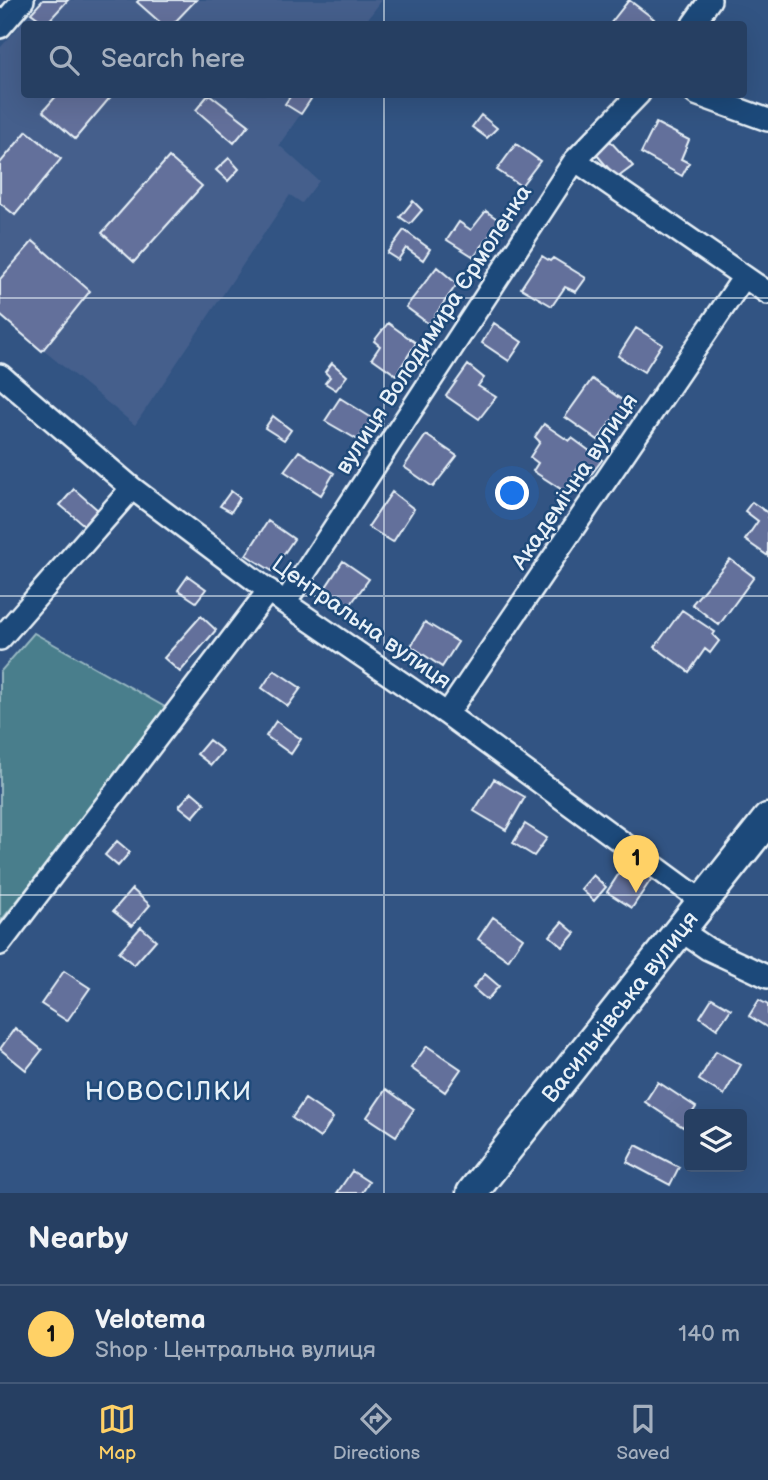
<!DOCTYPE html>
<meta charset="utf-8">
<style>
:root{--surface:#263f62;--page:#324a6b;--text:#f1f3f6;--muted:#a4afbe;--line:#425877;--accent:#ffd166}
body{margin:0;font-family:"Balsamiq Sans",sans-serif;background:var(--page);color:var(--text)}
.controls{position:absolute;right:21px;bottom:21px;display:grid;overflow:hidden;border-radius:7px;box-shadow:0 7px 28px #0002}
.controls button{width:63px;height:63px;display:grid;place-items:center;padding:0;border:0;border-bottom:2px solid var(--line);background:var(--surface);color:var(--text);font:35px sans-serif}
.you{position:absolute;left:513px;top:494px;width:24px;height:24px;margin:-18px;border:5px solid #fff;border-radius:50%;background:#1a73e8;box-shadow:0 0 0 10px #1a73e833}
.badge{display:grid;place-items:center;width:46px;height:46px;border-radius:50%;background:var(--accent);color:#111;font-size:23px;font-weight:700}
.pin{position:absolute;translate:-50% -58px;filter:drop-shadow(0 2px 4px #0008)}
.pin::after{content:'';position:absolute;top:37px;width:24px;height:21px;background:inherit;clip-path:polygon(0 0,100% 0,50% 100%)}
.list{margin:0;padding:0;list-style:none}
h2{display:flex;justify-content:space-between;align-items:center;height:91px;margin:0;padding:0 28px;font-size:30px}
h2 small{font-size:23px;font-weight:400;color:var(--muted)}
.list li{display:grid;grid-template-columns:46px 1fr auto;gap:21px;align-items:center;box-sizing:border-box;height:98px;padding:0 28px;border-top:2px solid var(--line)}
.list b{display:block;font-size:26px;white-space:nowrap}
.list p{margin:0;font-size:23px;white-space:nowrap;color:var(--muted)}
.list em{font-size:23px;font-style:normal;color:var(--muted)}
.icon{flex:none;width:38px;height:38px;fill:none;stroke:currentColor;stroke-width:2;stroke-linecap:round;stroke-linejoin:round}
.map{position:relative;flex:none;width:768px;height:1193px;overflow:hidden}
.search{position:absolute;background:var(--surface);box-shadow:0 7px 28px #0002;left:21px;right:21px;top:21px;height:77px;display:flex;align-items:center;gap:18px;box-sizing:border-box;padding:0 24px;border-radius:7px;color:var(--muted);font-size:26px}
.sheet{height:189px;background:var(--surface)}
nav{display:flex;justify-content:space-around;align-items:center;box-sizing:border-box;height:98px;border-top:2px solid var(--line);background:var(--surface);font-size:19px;color:var(--muted)}
nav a{display:grid;justify-items:center;gap:4px}
nav .on{color:var(--accent)}
.map>svg:first-child{display:block}
</style>
<div class="map">
<svg width="768" height="1193" viewBox="0 0 768 1193">
<rect width="100%" height="100%" fill="#325483"/>
<filter id="ink" filterUnits="userSpaceOnUse"><feTurbulence type="fractalNoise" baseFrequency=".0143" numOctaves="2"/><feDisplacementMap in="SourceGraphic" scale="14" xChannelSelector="R" yChannelSelector="G"/><feConvolveMatrix kernelMatrix="1 2 1 2 8 2 1 2 1" color-interpolation-filters="sRGB"/></filter>
<g filter="url(#ink)">
<!-- built -->
<path fill="#445f8c" d="M 43,0 L 382,0 L 364,24 L 24,24 L 24,94 L 314,95 L 279,145 L 319,181 L 302,203 L 290,195 L 135,425 L 0,315 L 0,48 Z"/>
<!-- green -->
<path fill="#497e8c" stroke="#98b8c2" stroke-width="2" d="M 34,633 L 172,711 L 0,922 L 0,672 Z"/>
<!-- building -->
<path fill="#64709b" stroke="#e8f1f8" stroke-width="2" d="M 43,0 L 68,0 L 46,24 L 31,13 Z
M 139,0 L 196,0 L 173,24 L 162,24 L 137,2 Z
M 629,0 L 654,19 L 650,24 L 610,24 Z
M 58,94 L 113,94 L 75,139 L 43,111 Z
M 209,94 L 249,125 L 234,143 L 196,110 Z
M 292,94 L 305,94 L 311,99 L 301,114 L 285,104 Z
M 481,115 L 497,128 L 487,138 L 472,127 Z
M 656,123 L 689,140 L 681,159 L 689,163 L 682,176 L 641,153 Z
M 27,131 L 61,159 L 15,215 L 0,203 L 0,163 Z
M 610,141 L 633,166 L 617,178 L 596,154 Z
M 516,144 L 540,161 L 521,186 L 497,170 Z
M 169,157 L 202,186 L 134,262 L 102,233 Z
M 229,158 L 239,169 L 228,181 L 216,170 Z
M 413,201 L 422,210 L 410,224 L 400,217 Z
M 486,211 L 500,221 L 474,257 L 447,240 L 459,222 L 471,230 Z
M 404,230 L 430,249 L 423,260 L 406,248 L 398,260 L 387,253 Z
M 33,241 L 90,291 L 42,351 L 0,315 L 0,279 Z
M 542,256 L 550,261 L 553,258 L 586,278 L 576,292 L 565,287 L 552,306 L 521,288 Z
M 437,267 L 457,284 L 429,324 L 406,307 Z
M 388,323 L 416,343 L 396,375 L 372,358 L 380,346 L 374,341 Z
M 494,323 L 522,342 L 509,361 L 482,343 Z
M 636,328 L 662,344 L 644,372 L 618,356 Z
M 332,363 L 347,376 L 336,390 L 325,383 L 330,377 L 325,372 Z
M 468,365 L 484,378 L 478,386 L 496,397 L 479,419 L 446,396 Z
M 592,379 L 632,407 L 619,424 L 612,420 L 598,440 L 565,417 Z
M 340,398 L 372,418 L 358,440 L 325,421 Z
M 273,416 L 291,430 L 284,440 L 265,428 Z
M 544,424 L 569,441 L 572,438 L 602,460 L 590,476 L 578,468 L 564,491 L 533,471 L 538,463 L 530,457 L 540,442 L 535,437 Z
M 426,435 L 457,456 L 433,487 L 404,467 Z
M 299,451 L 334,473 L 321,495 L 284,471 Z
M 74,489 L 98,510 L 84,525 L 60,505 Z
M 231,491 L 240,498 L 231,512 L 220,506 Z
M 392,492 L 414,509 L 393,542 L 368,527 Z
M 752,502 L 768,513 L 768,556 L 745,540 L 758,521 L 745,511 Z
M 268,521 L 294,539 L 272,571 L 246,555 Z
M 730,559 L 754,577 L 719,625 L 692,604 Z
M 343,561 L 369,579 L 348,608 L 322,593 Z
M 188,576 L 206,589 L 196,602 L 178,590 Z
M 682,610 L 715,632 L 713,635 L 719,641 L 710,653 L 705,649 L 689,672 L 655,647 Z
M 201,616 L 216,630 L 180,672 L 164,658 Z
M 425,622 L 458,642 L 442,667 L 411,646 Z
M 274,670 L 301,688 L 288,706 L 262,688 Z
M 276,721 L 301,739 L 291,754 L 266,736 Z
M 209,740 L 223,751 L 211,765 L 197,754 Z
M 494,779 L 525,797 L 506,830 L 474,811 Z
M 192,792 L 205,803 L 193,817 L 179,806 Z
M 525,824 L 547,838 L 534,856 L 513,843 Z
M 117,841 L 130,852 L 118,866 L 105,855 Z
M 627,861 L 652,878 L 632,908 L 607,892 Z
M 593,875 L 606,887 L 594,901 L 581,889 Z
M 132,889 L 150,905 L 132,926 L 113,911 Z
M 493,917 L 523,938 L 508,960 L 478,939 Z
M 562,922 L 575,933 L 563,947 L 550,936 Z
M 141,927 L 156,940 L 134,965 L 119,952 Z
M 64,971 L 90,988 L 67,1021 L 41,1004 Z
M 485,974 L 499,986 L 487,1000 L 473,988 Z
M 712,998 L 731,1009 L 717,1029 L 700,1017 Z
M 759,1000 L 768,1005 L 768,1028 L 749,1016 Z
M 15,1028 L 42,1050 L 26,1070 L 0,1049 Z
M 427,1046 L 461,1069 L 445,1092 L 411,1068 Z
M 716,1051 L 741,1065 L 724,1095 L 699,1080 Z
M 658,1082 L 696,1107 L 683,1127 L 645,1102 Z
M 386,1089 L 414,1109 L 396,1136 L 367,1117 Z
M 305,1099 L 333,1118 L 320,1138 L 292,1118 Z
M 636,1145 L 679,1167 L 670,1185 L 627,1162 Z
M 352,1171 L 369,1182 L 362,1193 L 337,1193 Z"/>
<g fill="none" stroke-linecap="round" stroke-linejoin="round">
<!-- street casing -->
<g stroke="#e8f1f8" stroke-width="26">
<path id="street" d="M 693,24 L 710,0
M 0,27 L 23,0
M 696,94 L 768,120
M 575,160 L 768,293
M 0,375 L 132,488 L 285,603 L 447,714 L 702,901
M 285,603 L 575,160 L 639,94
M 0,639 L 132,488
M 447,714 L 744,277
M 680,930 L 708,949 L 768,977
M 0,944 L 269,590"/>
</g>
<!-- secondary casing -->
<g stroke="#e8f1f8" stroke-width="35">
<g id="secondary">
<path id="s1" d="M 472,1193 L 768,819"/>
</g>
</g>
<!-- street -->
<use href="#street" stroke="#1f4a7a" stroke-width="21"/>
<!-- secondary -->
<use href="#secondary" stroke="#1f4a7a" stroke-width="30"/>
</g>
</g>
<!-- grid -->
<path fill="none" stroke="#e8f1f8" stroke-width="2" stroke-opacity="0.55" d="M 384,0 L 384,24M 384,94 L 384,1193M 0,298 L 768,298M 0,596 L 768,596M 0,895 L 768,895"/>
<g text-anchor="middle" stroke-width="5" stroke-linejoin="round" paint-order="stroke">
<!-- street labels -->
<g font-size="23" fill="#e8f1f8" stroke="#1f4a7a">
<text transform="translate(433 329) rotate(-57)" y="8">вулиця Володимира Єрмоленка</text>
<text transform="translate(574 481) rotate(-56)" y="8">Академічна вулиця</text>
<text transform="translate(362 622) rotate(35)" y="8">Центральна вулиця</text>
<text dy="8" stroke="none"><textPath href="#s1" startOffset="238">Васильківська вулиця</textPath></text>
</g>
<!-- quarter labels -->
<g font-size="26" letter-spacing="2" fill="#e8f1f8" stroke="#1f4a7a">
<text x="169" y="1100">НОВОСІЛКИ</text>
</g>
</g>
</svg>
<div class="controls">
<button><svg class="icon" aria-label="layers" viewBox="0 0 24 24"><path d="M12 4l9 5-9 5-9-5zM3 14l9 5 9-5"/></svg></button>
</div>
<div class="you"></div>
<div class="pin badge" style="left:636px;top:893px">1</div>
<div class="search"><svg class="icon" aria-label="search" viewBox="0 0 24 24"><circle cx="10" cy="10" r="6"/><path d="M15 15l6 6"/></svg>Search here</div>
</div>
<section class="sheet">
<h2>Nearby<small></small></h2>
<ul class="list">
<li><span class="badge">1</span><div><b>Velotema</b><p>Shop · Центральна вулиця</p></div><em>140 m</em></li>
</ul>
</section>
<nav>
<a class="on"><svg class="icon" aria-label="map" viewBox="0 0 24 24"><path d="M3 6l6-2 6 2 6-2v14l-6 2-6-2-6 2zM9 4v14M15 6v14"/></svg>Map</a>
<a><svg class="icon" aria-label="directions" viewBox="0 0 24 24"><path d="M12 3l9 9-9 9-9-9zM9 14v-3h6M13 9l2 2-2 2"/></svg>Directions</a>
<a><svg class="icon" aria-label="saved" viewBox="0 0 24 24"><path d="M7 4h10v16l-5-4-5 4z"/></svg>Saved</a>
</nav>
